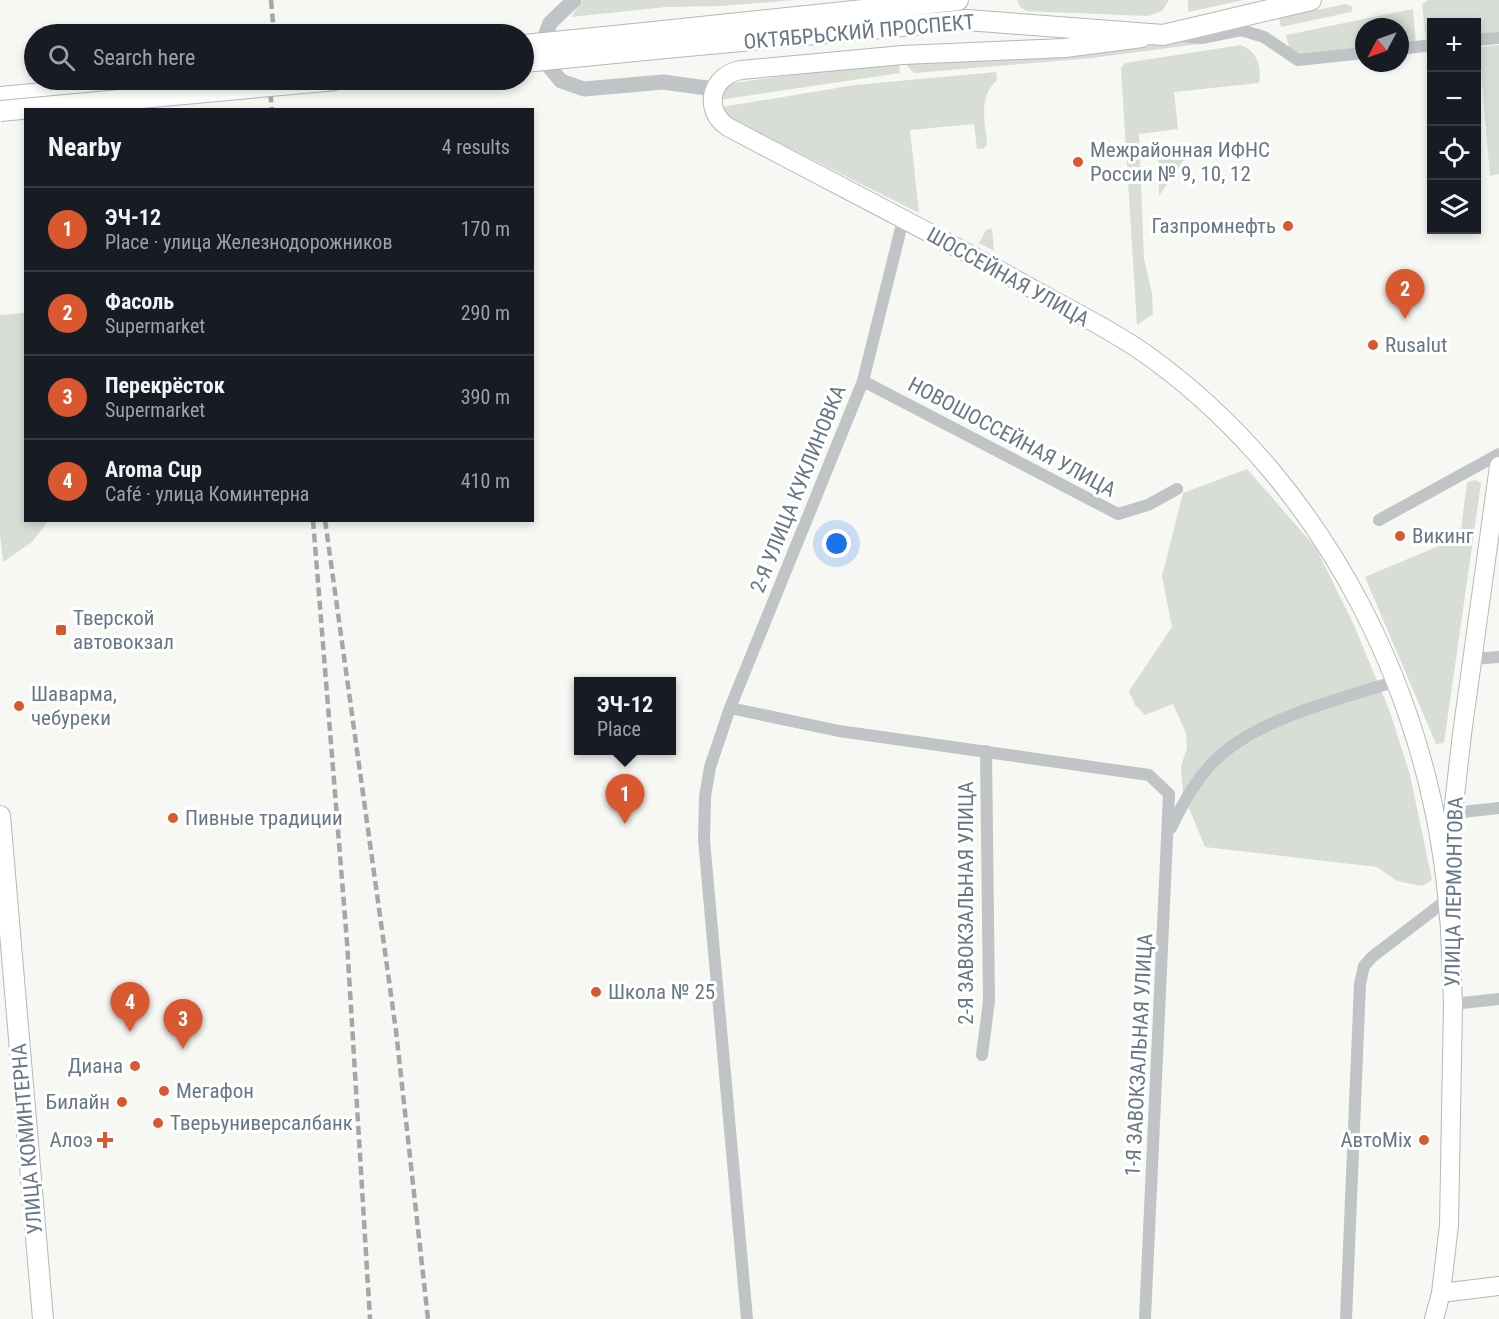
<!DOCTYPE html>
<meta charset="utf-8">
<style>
:root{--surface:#171b24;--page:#242831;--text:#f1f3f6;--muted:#9ea1a6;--line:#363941;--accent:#da5830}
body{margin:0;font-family:"Roboto Condensed",sans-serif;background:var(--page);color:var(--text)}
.controls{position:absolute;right:18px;top:18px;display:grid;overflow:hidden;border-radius:0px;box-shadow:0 3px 9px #0003}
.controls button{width:54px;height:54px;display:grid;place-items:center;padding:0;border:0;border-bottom:2px solid var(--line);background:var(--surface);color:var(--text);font:30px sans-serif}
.compass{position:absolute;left:1355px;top:18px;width:54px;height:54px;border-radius:50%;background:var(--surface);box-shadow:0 3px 9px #0003;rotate:229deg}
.you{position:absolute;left:837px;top:544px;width:21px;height:21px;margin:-15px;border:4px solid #fff;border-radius:50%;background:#1a73e8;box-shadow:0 0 0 9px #1a73e833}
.badge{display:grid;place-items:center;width:39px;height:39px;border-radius:50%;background:var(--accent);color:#fff;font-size:20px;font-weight:700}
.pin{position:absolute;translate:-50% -50px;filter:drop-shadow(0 2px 3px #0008)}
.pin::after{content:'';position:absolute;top:32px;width:21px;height:18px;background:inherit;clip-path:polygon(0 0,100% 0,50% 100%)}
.popup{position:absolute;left:574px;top:677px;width:102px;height:78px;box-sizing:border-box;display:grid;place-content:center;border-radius:0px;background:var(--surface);filter:drop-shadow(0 2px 4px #0005);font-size:20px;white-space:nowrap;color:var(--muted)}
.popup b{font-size:22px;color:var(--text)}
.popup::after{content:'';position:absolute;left:50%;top:100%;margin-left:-12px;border:12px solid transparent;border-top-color:var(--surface)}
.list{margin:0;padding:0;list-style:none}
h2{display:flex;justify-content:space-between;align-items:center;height:78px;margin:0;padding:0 24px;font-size:26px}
h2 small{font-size:20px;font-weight:400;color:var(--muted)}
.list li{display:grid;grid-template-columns:39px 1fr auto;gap:18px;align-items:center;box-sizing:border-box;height:84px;padding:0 24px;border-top:2px solid var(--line)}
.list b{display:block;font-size:22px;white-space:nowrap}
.list p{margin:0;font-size:20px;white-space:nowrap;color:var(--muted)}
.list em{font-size:20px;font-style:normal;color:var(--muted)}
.icon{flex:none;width:33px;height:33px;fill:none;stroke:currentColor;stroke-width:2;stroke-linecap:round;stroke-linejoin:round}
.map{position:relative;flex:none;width:1499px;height:1319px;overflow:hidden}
.search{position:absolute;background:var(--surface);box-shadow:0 3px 9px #0003;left:24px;top:24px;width:510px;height:66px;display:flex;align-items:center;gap:15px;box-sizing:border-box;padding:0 21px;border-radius:33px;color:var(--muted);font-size:22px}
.panel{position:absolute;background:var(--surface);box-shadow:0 3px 9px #0003;left:24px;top:108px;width:510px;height:414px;border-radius:0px}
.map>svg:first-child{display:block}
</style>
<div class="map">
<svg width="1499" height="1319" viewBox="0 0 1499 1319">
<rect width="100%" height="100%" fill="#f7f7f4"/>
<!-- green -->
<path fill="#d8ddd5" d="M 583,0 L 795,0 L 720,6 L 666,7 L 571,17 Z
M 1017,0 L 1169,0 L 1162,11 L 1148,16 L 1027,11 L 1020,7 Z
M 1188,0 L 1244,0 L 1188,12 Z
M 1428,0 L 1499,0 L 1499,34 L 1477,36 L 1476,22 L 1432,22 L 1431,40 L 1426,41 L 1422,4 Z
M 1346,4 L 1353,7 L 1351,12 L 1281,27 L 1279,18 Z
M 1413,9 L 1416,44 L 1400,46 L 1400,27 L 1364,27 L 1364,49 L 1299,55 L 1290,51 L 1286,35 Z
M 1163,35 L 1199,44 L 1092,58 L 914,73 L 907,66 L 908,59 Z
M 1241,45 C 1257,51 1262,67 1259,83 L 1174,92 L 1178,129 L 1139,134 L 1144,259 L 1152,294 L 1153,314 L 1137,325 L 1121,68 L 1125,63 Z
M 1499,45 L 1499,174 L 1490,176 L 1479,47 Z
M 899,61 L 900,73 L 719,100 L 726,85 L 732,83 Z
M 996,72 L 997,80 C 978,97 985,121 987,144 L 984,148 L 977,149 L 974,124 L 910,130 L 919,213 L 727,117 L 722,107 L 855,85 Z
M 1187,144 L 1192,148 L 1159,196 L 1158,151 L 1163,147 Z
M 992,229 L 994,251 L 979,243 L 986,230 Z
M 25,313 L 26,520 L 48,521 L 32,542 L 3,562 L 0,534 L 0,315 Z
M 1247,469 L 1316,548 L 1353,623 L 1390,712 L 1410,775 L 1432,880 L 1422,886 L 1397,881 L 1377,867 L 1205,847 L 1183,794 L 1181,766 L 1187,748 L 1186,733 L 1173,704 L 1145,715 L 1135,705 L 1129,691 L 1172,627 L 1162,576 L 1183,493 Z
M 1475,480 L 1481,483 L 1444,743 L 1436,744 L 1365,577 L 1460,537 L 1467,482 Z"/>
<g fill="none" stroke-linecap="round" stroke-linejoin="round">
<!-- secondary casing -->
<g stroke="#b2b8bc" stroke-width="20">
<path id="secondary" d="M 1142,38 L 1065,48 L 903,55 L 741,70 C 711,75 702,110 728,127 C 829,181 931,232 1031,288 C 1072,311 1116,332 1154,360 C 1329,489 1435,704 1449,919
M 1451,857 L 1453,813 L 1462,734 L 1499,466
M 1441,1293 L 1499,1286
M 1434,1319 L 1441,1293 L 1449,1225 L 1453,1004 L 1449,908"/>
</g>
<!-- primary casing -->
<g stroke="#b3b8bb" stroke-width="22">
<path id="primary" d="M 654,32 L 958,0
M 655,49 L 967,20 L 1163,35 L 1311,0
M 0,97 L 177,80
M 0,816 L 43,1319"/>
</g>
<!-- minor -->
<path stroke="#c0c4c7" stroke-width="12" d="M 1179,36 L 1202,38 L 1241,30 L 1264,37 L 1298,60 L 1364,53
M 1476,40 L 1499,38
M 1400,49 L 1432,45
M 863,381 L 1118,514 L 1148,505 L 1177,489
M 1379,520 L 1499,454
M 1472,659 L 1499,657
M 730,708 L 839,731 L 1149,775 L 1169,794 L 1145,1319
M 1453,813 L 1499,808
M 1171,828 C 1184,801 1199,773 1223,753 C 1267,716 1341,699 1396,681
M 1453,1004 L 1499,999
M 982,1055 L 989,1001 L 986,751
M 747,1319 L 704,840 L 705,797 L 710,767 L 730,708 L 863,381 L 903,220
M 1346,1319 L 1360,984 L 1364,966 L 1372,957 L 1448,899"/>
<!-- tertiary -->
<path stroke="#c0c4c7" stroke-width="15" d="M 574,0 L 550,23 L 544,39 L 546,63 L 561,81 L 584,89 L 663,82 L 714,89"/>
<!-- secondary -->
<use href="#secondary" stroke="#fff" stroke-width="18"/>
<!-- primary -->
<use href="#primary" stroke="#fff" stroke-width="20"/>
<!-- rail -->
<path stroke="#a1a8ac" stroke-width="4.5" stroke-dasharray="9 4.5" stroke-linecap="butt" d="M 271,0 L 274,34
M 269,80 L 272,110
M 313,520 L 347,942 L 370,1319
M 325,520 L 396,1031 L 428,1319"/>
<!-- primary-bridge casing -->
<g stroke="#b3b8bb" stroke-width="22" stroke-linecap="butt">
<path id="primary-bridge" d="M 524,45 L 654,32
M 524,62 L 655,49
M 0,111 L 336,80"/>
</g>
<!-- primary-bridge -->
<use href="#primary-bridge" stroke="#fff" stroke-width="20"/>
</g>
<!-- markers -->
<g fill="#da5830" stroke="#fff" stroke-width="2">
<circle cx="1078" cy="162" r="6"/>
<circle cx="1288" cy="226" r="6"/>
<circle cx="1373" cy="345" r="6"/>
<circle cx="1400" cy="536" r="6"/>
<rect x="55" y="624" width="12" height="12" rx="3"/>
<circle cx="19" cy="706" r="6"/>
<circle cx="173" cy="818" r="6"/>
<circle cx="596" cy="992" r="6"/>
<circle cx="135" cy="1066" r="6"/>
<circle cx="164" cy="1091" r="6"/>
<circle cx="122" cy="1102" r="6"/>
<circle cx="158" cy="1123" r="6"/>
<path d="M102 1131h6v6h6v6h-6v6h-6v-6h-6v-6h6z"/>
<circle cx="1424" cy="1140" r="6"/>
</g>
<g text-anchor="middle" stroke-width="6" stroke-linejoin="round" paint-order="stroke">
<!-- street labels -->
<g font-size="21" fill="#677783" stroke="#fff">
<text transform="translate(859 32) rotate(-5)" y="7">ОКТЯБРЬСКИЙ ПРОСПЕКТ</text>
<text transform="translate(1008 277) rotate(29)" y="7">ШОССЕЙНАЯ УЛИЦА</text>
<text transform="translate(1012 437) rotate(28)" y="7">НОВОШОССЕЙНАЯ УЛИЦА</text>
<text transform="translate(798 489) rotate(-68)" y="7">2-Я УЛИЦА КУКЛИНОВКА</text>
<text transform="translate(1454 892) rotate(-89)" y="7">УЛИЦА ЛЕРМОНТОВА</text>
<text transform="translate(966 903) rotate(-90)" y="7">2-Я ЗАВОКЗАЛЬНАЯ УЛИЦА</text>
<text transform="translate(1139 1055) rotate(-87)" y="7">1-Я ЗАВОКЗАЛЬНАЯ УЛИЦА</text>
<text transform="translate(27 1139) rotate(-95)" y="7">УЛИЦА КОМИНТЕРНА</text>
</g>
<!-- poi labels -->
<g font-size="21" fill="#677783" stroke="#fff" text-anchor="start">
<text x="1090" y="157">Межрайонная ИФНС<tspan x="1090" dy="24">России № 9, 10, 12</tspan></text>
<text x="1276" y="233" text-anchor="end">Газпромнефть</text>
<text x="1385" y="352">Rusalut</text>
<text x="1412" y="543">Викинг</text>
<text x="73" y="625">Тверской<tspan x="73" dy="24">автовокзал</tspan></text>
<text x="31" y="701">Шаварма,<tspan x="31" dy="24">чебуреки</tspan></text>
<text x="185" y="825">Пивные традиции</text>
<text x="608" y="999">Школа № 25</text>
<text x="123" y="1073" text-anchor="end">Диана</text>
<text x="176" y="1098">Мегафон</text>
<text x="110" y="1109" text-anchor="end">Билайн</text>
<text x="170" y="1130">Тверьуниверсалбанк</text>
<text x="93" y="1147" text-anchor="end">Алоэ</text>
<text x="1412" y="1147" text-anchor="end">АвтоMix</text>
</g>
</g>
</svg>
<div class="controls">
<button>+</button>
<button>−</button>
<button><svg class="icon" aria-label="locate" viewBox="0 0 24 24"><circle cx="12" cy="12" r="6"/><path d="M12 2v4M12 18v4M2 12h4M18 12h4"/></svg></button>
<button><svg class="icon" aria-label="layers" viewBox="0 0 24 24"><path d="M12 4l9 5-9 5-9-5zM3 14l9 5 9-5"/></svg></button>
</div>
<svg class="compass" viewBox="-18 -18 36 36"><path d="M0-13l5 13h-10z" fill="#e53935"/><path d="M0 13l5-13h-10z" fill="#9ea1a6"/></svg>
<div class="you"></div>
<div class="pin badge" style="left:625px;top:824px">1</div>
<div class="popup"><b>ЭЧ-12</b>Place</div>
<div class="pin badge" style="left:1405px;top:319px">2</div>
<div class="pin badge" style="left:183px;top:1049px">3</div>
<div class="pin badge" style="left:130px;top:1032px">4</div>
<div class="search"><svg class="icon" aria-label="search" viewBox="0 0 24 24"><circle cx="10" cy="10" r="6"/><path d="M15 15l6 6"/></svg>Search here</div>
<section class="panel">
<h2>Nearby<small>4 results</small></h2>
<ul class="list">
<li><span class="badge">1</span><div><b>ЭЧ-12</b><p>Place · улица Железнодорожников</p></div><em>170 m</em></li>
<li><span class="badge">2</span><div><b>Фасоль</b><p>Supermarket</p></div><em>290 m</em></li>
<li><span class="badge">3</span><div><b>Перекрёсток</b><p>Supermarket</p></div><em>390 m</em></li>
<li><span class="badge">4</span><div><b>Aroma Cup</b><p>Café · улица Коминтерна</p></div><em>410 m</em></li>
</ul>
</section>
</div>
